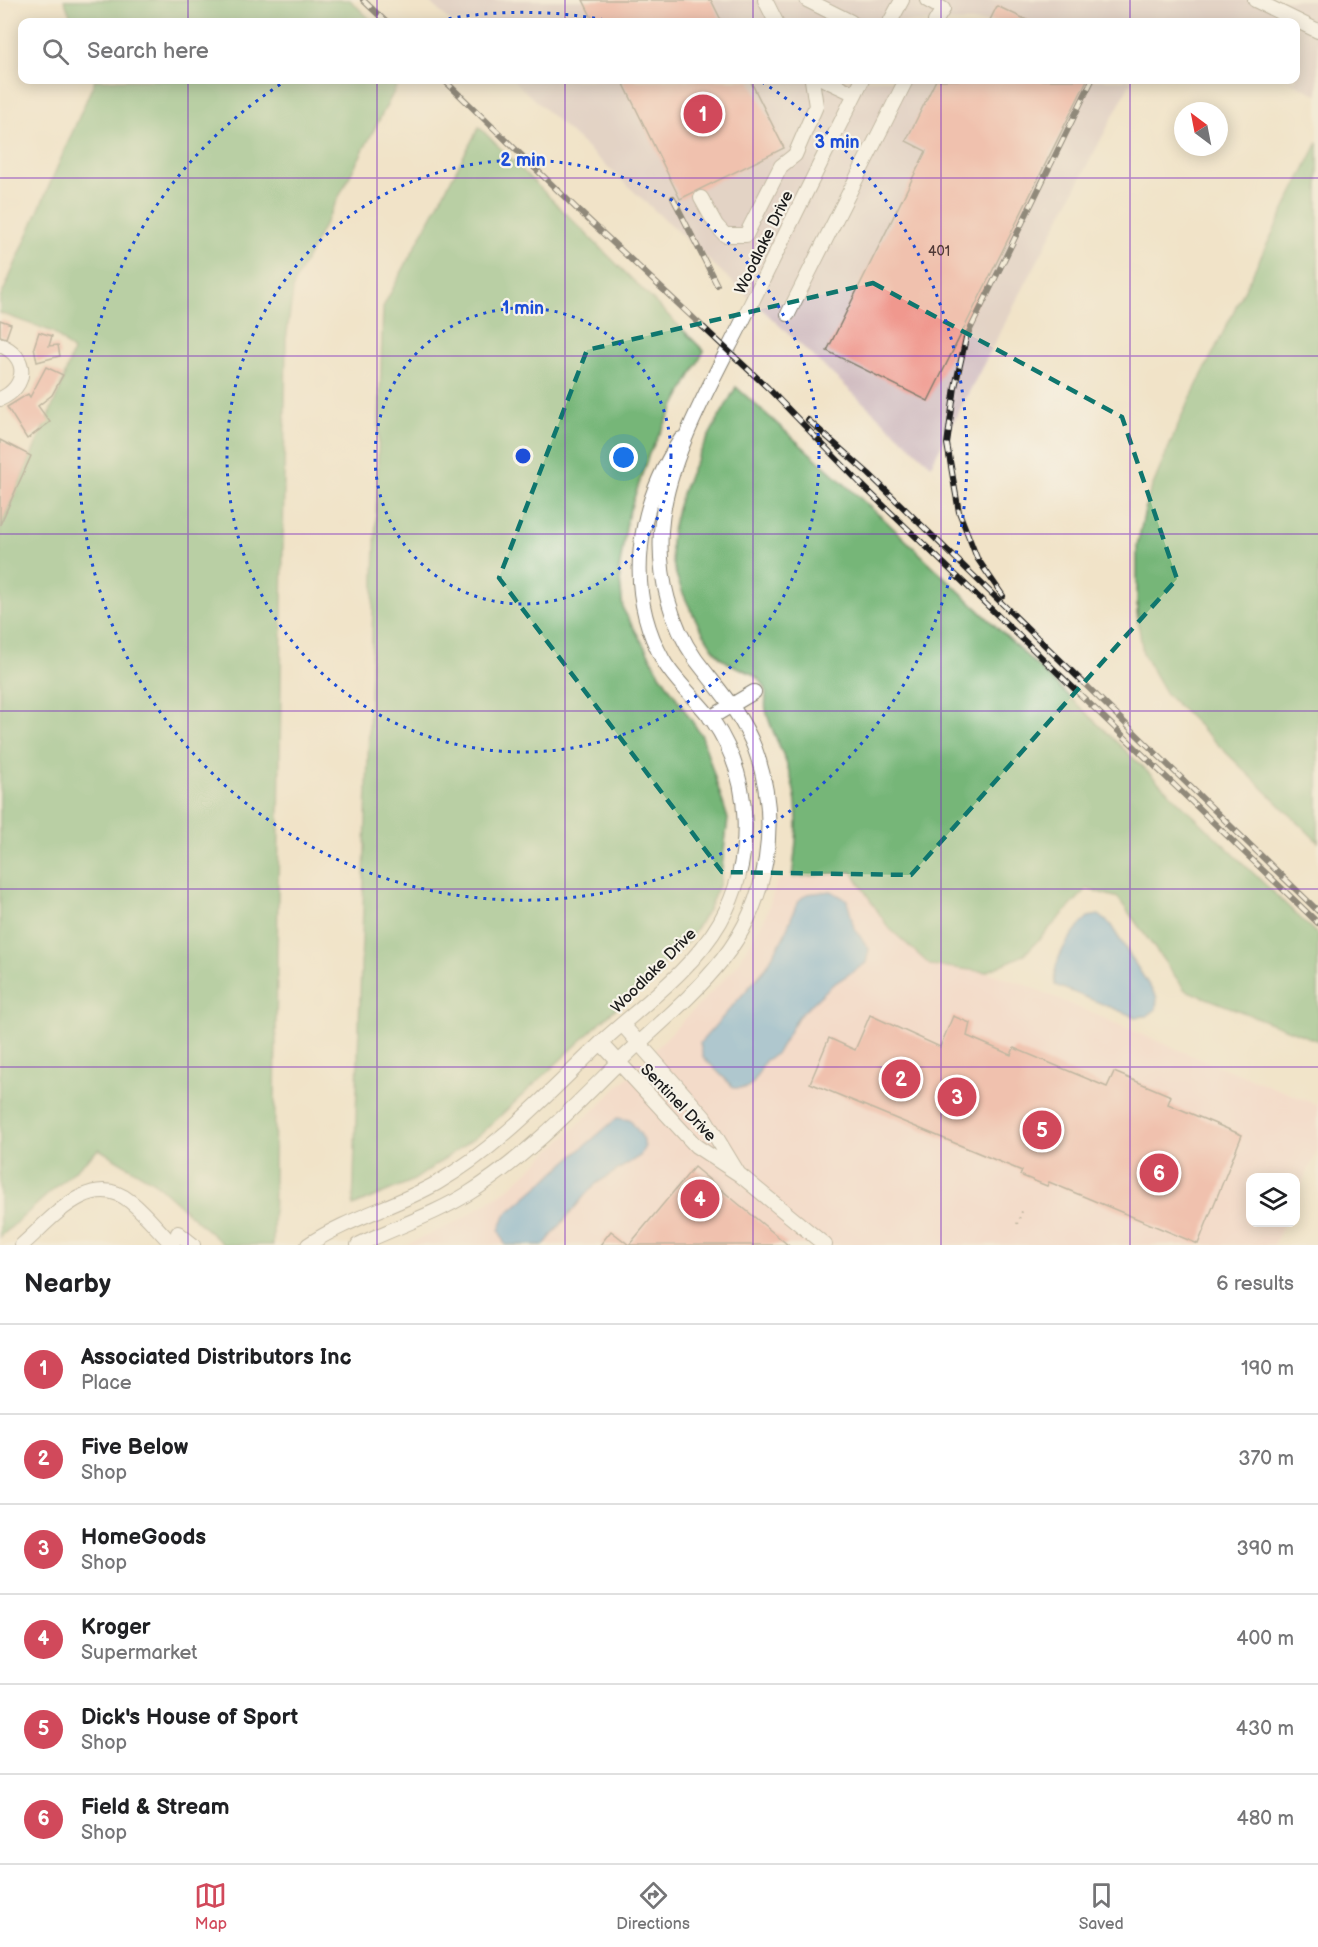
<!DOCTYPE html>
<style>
:root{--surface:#fff;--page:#f6f6f6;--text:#202124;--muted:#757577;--line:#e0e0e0;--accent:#d1495b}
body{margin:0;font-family:"Balsamiq Sans",sans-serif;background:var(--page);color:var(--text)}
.controls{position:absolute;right:18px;bottom:18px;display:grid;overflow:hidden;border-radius:12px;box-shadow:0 3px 15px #0003}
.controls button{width:54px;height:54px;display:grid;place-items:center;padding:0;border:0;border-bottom:2px solid var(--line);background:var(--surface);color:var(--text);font:30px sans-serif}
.compass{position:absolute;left:1174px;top:102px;width:54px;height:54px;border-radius:50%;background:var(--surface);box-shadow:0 3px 15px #0003;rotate:328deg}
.you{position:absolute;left:624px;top:458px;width:21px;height:21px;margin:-15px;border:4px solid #fff;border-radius:50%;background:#1a73e8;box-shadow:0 0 0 9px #1a73e833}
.badge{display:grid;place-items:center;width:39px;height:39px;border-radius:50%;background:var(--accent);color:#fff;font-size:20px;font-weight:700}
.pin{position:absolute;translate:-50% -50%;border:3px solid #fff;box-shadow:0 2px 6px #0006}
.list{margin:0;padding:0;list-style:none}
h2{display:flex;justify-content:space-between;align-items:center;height:78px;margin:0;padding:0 24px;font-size:26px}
h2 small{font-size:20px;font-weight:400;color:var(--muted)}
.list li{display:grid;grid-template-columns:39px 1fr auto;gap:18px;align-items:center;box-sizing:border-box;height:90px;padding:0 24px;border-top:2px solid var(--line)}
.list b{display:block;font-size:22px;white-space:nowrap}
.list p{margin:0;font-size:20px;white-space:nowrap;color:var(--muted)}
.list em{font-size:20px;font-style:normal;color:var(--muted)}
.icon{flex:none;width:33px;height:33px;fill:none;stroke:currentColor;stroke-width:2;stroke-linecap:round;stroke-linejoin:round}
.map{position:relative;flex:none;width:1318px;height:1245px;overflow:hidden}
.search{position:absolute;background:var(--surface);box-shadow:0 3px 15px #0003;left:18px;right:18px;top:18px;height:66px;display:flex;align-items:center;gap:15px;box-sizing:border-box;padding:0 21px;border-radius:12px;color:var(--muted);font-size:22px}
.sheet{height:618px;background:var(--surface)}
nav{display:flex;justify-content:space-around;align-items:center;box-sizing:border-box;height:84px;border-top:2px solid var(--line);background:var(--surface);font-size:16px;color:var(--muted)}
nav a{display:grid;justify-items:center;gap:3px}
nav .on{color:var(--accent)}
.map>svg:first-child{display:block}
</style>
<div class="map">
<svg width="1318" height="1245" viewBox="0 0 1318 1245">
<rect width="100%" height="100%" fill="#f7f3e8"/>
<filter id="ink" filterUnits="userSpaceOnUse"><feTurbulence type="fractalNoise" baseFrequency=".0167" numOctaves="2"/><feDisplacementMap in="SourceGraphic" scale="12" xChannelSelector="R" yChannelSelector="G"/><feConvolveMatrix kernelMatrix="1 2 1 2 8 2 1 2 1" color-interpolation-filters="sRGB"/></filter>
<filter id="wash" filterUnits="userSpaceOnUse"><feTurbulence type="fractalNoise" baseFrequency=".008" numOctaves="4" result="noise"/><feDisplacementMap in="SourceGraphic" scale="24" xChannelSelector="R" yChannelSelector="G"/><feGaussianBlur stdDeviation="1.35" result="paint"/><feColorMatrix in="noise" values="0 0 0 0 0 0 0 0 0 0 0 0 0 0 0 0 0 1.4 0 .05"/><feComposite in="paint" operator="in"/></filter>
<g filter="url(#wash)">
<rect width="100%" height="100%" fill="#f1e3c8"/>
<!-- built -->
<path fill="#f7d0ca" d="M 852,872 L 888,927 L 930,965 L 986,972 L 1023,984 L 1183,1052 L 1318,1105 L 1318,1149 L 1296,1198 L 1296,1178 L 1250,1178 L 1250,1222 L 1284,1223 L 1274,1245 L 406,1245 L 456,1222 L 507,1190 L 605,1100 L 735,968 L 765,918 L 778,879 Z"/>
<!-- industrial -->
<path fill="#d2bec2" d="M 427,0 L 1318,0 L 1318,95 L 1287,80 L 1296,80 L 1296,22 L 451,22 Z
M 513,80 L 1132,80 L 931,465 Z"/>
<!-- forest -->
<path fill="#76b678" stroke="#49694a" stroke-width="1.5" d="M 64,0 L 350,0 L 373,22 L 73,22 Z
M 95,80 L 400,80 L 294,283 L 286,340 L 273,1245 L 224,1245 L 154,1182 L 99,1149 L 0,1237 L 0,528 L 60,389 L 73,351 L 53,332 L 0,313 L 0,299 Z
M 479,127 L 704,351 L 649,454 L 628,516 L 619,571 L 623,609 L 659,672 L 702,736 L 728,819 L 720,883 L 708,910 L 688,941 L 483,1132 L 414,1180 L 353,1206 L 383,307 Z
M 1318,142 L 1318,842 L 1166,694 L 1143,654 L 1137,615 L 1137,546 L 1148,497 L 1183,413 Z
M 736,387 L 889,524 L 1318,935 L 1318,1041 L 1185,990 L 1118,898 L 1087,889 L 1024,955 L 986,972 L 930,965 L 888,927 L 852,872 L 792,878 C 797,836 802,807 787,765 C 781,747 770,728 766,710 C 764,703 768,694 765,687 C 753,666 729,671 715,651 C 697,625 669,574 671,542 C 675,487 711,434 736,387 Z"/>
<!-- water -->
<path fill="#5ea5d4" stroke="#3d6078" stroke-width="1.5" d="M 831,891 L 847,900 L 854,928 L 869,949 L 866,963 L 832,985 L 798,1017 L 777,1053 L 765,1061 L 753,1083 L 746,1088 L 734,1088 L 703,1057 L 700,1043 L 765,969 L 783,938 L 798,901 L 807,894 Z
M 1099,915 L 1110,924 L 1157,998 L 1156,1009 L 1147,1016 L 1135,1017 L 1055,985 C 1051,961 1071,933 1088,917 Z
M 617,1118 L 630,1120 L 641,1135 L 645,1146 L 640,1156 L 597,1183 L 586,1194 L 544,1245 L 505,1245 L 499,1230 L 505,1215 Z"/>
<g id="blocks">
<!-- building -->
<path fill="#f0988e" d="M 583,0 L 711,0 L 722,22 L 594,22 Z
M 997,6 L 1031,22 L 989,22 Z
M 622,80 L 750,80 L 784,148 L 680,199 Z
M 936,80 L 1087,80 L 928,401 L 827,351 L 926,151 L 906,141 Z
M 0,320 L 11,324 L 6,338 L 0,336 Z
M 39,332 L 52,336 L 49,346 L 58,345 L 60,356 L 37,362 L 34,347 Z
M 46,367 L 63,375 L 52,395 L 38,406 L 50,422 L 27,439 L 7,407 L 28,394 L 30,397 Z
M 0,440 L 31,456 L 0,525 Z
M 870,1015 L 940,1047 L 953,1016 L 970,1023 L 967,1036 L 1011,1055 L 1014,1048 L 1107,1087 L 1114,1072 L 1171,1096 L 1168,1104 L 1242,1135 L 1198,1244 L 1049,1182 L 1047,1186 L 1020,1175 L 1022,1171 L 810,1083 L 829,1038 L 855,1050 Z
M 694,1167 L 788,1245 L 629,1245 Z
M 611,1231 L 629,1245 L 600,1245 Z"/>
</g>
</g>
<g filter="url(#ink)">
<use href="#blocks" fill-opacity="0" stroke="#868072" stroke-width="1.5"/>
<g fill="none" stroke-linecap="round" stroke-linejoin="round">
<!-- minor casing -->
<g stroke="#868072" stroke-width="16">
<path id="minor" d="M 765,0 L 776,22
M 807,0 L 851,22
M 927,0 L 943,9 L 935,22
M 1255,0 L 1318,31
M 890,22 L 902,0
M 825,80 L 855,94
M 701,198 L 716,225 L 725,235 L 746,235 L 781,166 L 795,155 L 816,106 L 812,80
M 788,314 L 906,80
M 0,345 C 29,356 28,387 0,399
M 710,718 L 754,692
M 622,1024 L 704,1117 L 738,1173
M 601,1043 L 696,1146 L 740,1175 L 825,1245
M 178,1233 L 193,1245
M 22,1245 C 50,1221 91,1168 131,1202 C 146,1214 159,1231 173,1245
M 308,1245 C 348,1218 395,1207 437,1183 C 501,1146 551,1090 605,1039 C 644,1004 693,969 720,922 C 755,860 753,780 713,721 C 698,700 676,683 663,660 C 623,588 638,504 681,439
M 358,1245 C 395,1227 434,1215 469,1193 C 525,1158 574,1107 620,1061 C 654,1028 693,997 722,960 C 769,901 781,820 755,749 C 742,714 718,689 696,660 C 670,623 658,576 661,531 C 665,463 710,385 741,324 C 781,243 821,161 862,80"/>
</g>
<!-- path -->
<path stroke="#868072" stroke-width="2" stroke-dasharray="1.5 4.5" stroke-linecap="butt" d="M 1017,1224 L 1023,1209"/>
<!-- minor -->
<use href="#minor" stroke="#fff" stroke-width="14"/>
<!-- rail casing -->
<g stroke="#1c1c1c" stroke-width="6">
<path id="rail" d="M 363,0 L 386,22
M 444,80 L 576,208 L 768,388 L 861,484 L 1318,923
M 673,198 L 717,285
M 808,420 L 869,474 L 1318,911
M 1003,596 L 977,558 L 959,512 L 947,444 L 955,387 L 966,338 L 1092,80"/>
</g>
<!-- rail -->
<use href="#rail" stroke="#f7f3e8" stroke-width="4" stroke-dasharray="11" stroke-linecap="butt"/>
</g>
</g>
<!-- marked area -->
<path d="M0 0H1318V1245H0ZM 873,283 L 1122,417 L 1177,579 L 911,875 L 722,872 L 499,578 L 587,350 Z" fill="#f1e3c8" fill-opacity=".55" fill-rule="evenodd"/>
<path fill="none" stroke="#0f766e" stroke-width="4.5" stroke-dasharray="12 8" stroke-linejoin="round" d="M 873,283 L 1122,417 L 1177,579 L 911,875 L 722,872 L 499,578 L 587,350 Z"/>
<!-- grid -->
<path fill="none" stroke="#7b2cbf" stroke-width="1.5" stroke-opacity="0.55" d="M 188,0 L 188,22M 377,0 L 377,22M 565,0 L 565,22M 753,0 L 753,22M 941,0 L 941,22M 1130,0 L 1130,22M 188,80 L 188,1245M 377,80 L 377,1245M 565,80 L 565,1245M 753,80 L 753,1245M 941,80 L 941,1245M 1130,80 L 1130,1245M 0,178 L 1318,178M 0,356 L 1318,356M 0,534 L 1318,534M 0,711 L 1318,711M 0,889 L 1318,889M 0,1067 L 1318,1067"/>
<!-- distance rings -->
<g fill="none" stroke="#1d4ed8" stroke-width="3" stroke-dasharray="3 6">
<circle cx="523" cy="456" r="148"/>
<circle cx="523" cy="456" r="296"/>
<path d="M431 22A444 444 0 0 1 615 22M762 82A444 444 0 1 1 284 82"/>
</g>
<g text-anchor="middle" stroke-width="4.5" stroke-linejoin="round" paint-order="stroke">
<!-- number labels -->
<g font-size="14" fill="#513b38">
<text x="939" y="256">401</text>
</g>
<!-- street labels -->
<g font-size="16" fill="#1c1c1c" stroke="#f7f3e8">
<text transform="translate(763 242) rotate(-64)" y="6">Woodlake Drive</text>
<text transform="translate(653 970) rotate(-45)" y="6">Woodlake Drive</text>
<text transform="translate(679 1102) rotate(46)" y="6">Sentinel Drive</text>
</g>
</g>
<circle cx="523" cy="456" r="9" fill="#1d4ed8" stroke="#f7f3e8" stroke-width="3"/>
<g font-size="18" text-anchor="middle" font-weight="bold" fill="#1d4ed8" stroke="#f7f3e8" stroke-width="4.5" stroke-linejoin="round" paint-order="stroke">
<text x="837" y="148">3 min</text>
<text x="523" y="166">2 min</text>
<text x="523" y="314">1 min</text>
</g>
</svg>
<div class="controls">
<button><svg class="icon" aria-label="layers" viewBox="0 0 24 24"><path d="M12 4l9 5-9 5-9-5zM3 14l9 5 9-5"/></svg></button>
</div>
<svg class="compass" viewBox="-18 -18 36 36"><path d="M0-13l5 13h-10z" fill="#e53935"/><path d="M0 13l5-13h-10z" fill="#757577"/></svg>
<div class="you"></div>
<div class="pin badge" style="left:703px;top:114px">1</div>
<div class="pin badge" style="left:901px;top:1079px">2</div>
<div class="pin badge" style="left:957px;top:1097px">3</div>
<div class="pin badge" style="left:700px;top:1199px">4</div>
<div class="pin badge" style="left:1042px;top:1130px">5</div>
<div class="pin badge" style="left:1159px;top:1173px">6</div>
<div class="search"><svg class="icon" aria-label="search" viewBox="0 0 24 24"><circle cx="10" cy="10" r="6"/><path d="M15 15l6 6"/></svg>Search here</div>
</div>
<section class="sheet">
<h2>Nearby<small>6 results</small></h2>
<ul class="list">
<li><span class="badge">1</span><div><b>Associated Distributors Inc</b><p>Place</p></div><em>190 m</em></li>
<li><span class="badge">2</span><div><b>Five Below</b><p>Shop</p></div><em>370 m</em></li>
<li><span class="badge">3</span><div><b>HomeGoods</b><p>Shop</p></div><em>390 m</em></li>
<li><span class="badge">4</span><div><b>Kroger</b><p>Supermarket</p></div><em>400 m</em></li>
<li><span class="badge">5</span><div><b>Dick's House of Sport</b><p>Shop</p></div><em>430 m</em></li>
<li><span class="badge">6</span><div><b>Field &amp; Stream</b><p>Shop</p></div><em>480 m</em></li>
</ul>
</section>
<nav>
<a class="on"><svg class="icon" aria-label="map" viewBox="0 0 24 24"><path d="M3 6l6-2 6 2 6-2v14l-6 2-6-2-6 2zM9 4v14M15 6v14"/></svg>Map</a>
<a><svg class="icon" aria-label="directions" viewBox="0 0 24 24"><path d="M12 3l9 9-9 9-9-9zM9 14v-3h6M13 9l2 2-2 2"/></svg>Directions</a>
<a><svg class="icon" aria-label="saved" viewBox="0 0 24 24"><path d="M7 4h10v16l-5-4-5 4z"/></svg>Saved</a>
</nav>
